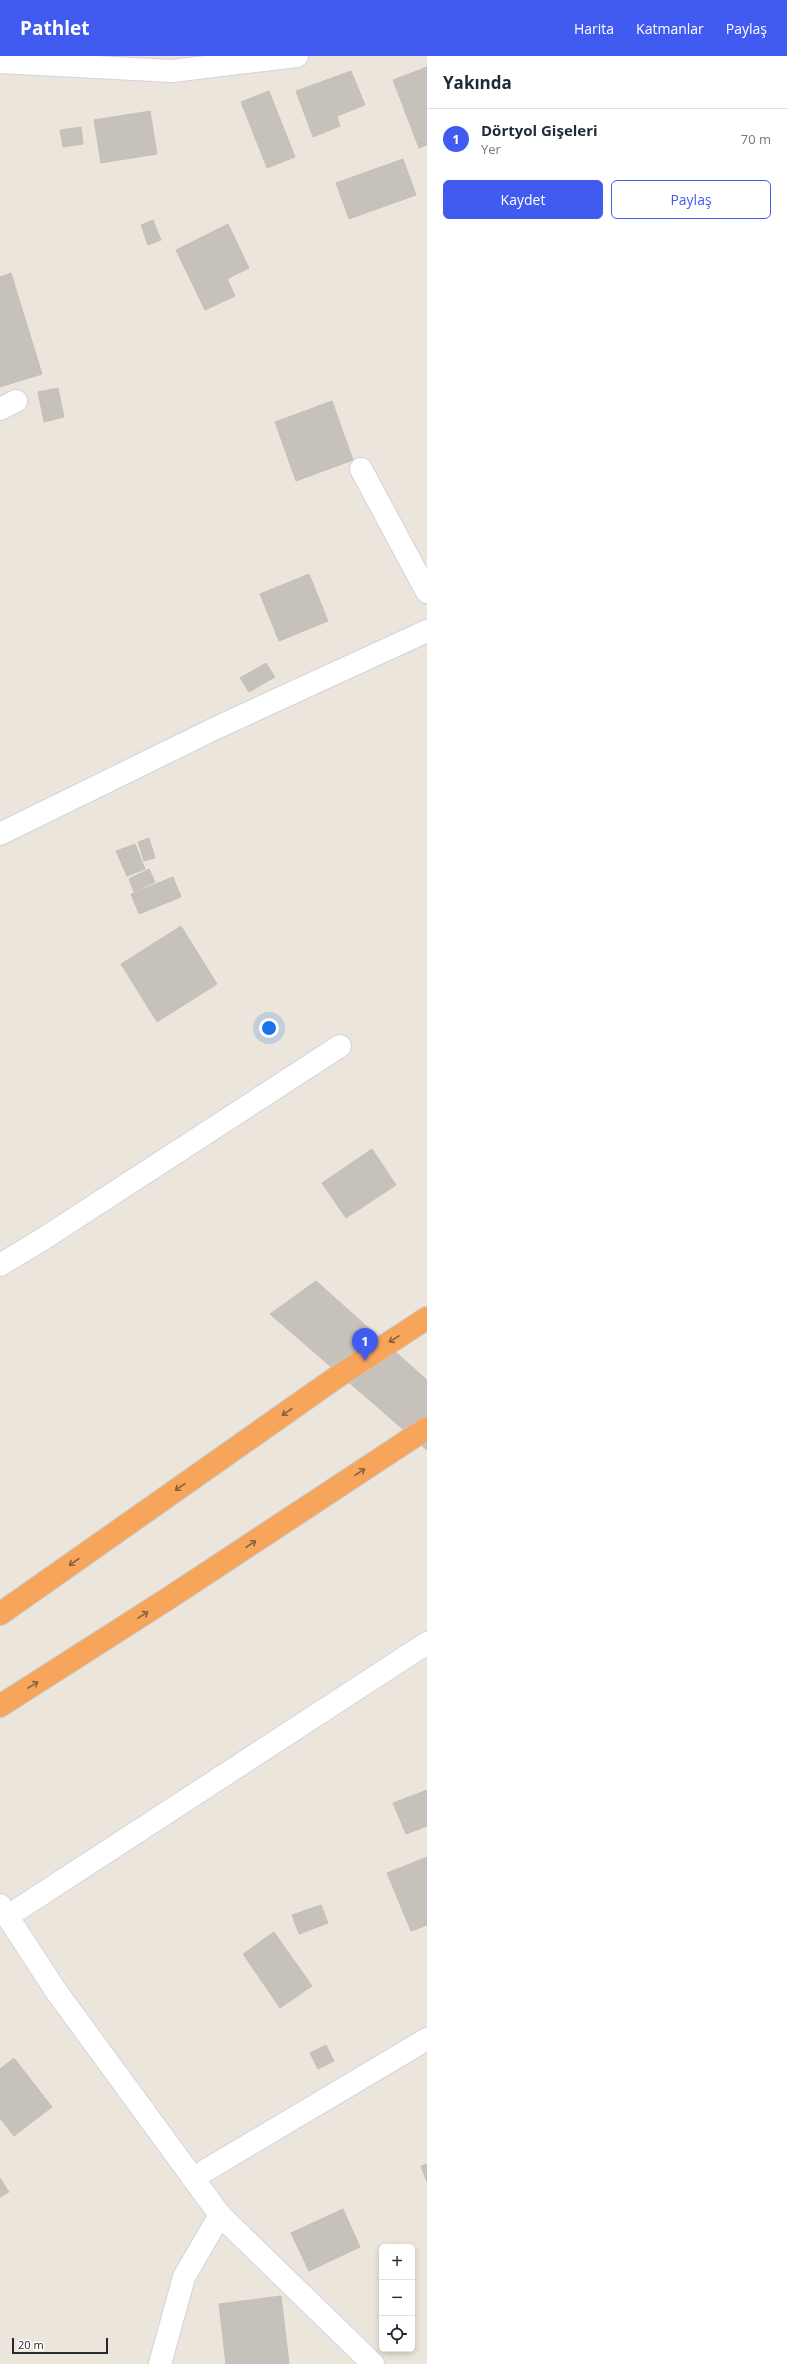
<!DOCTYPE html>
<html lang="tr">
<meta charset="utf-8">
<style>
:root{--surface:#fff;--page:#f2f2f3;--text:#1f2937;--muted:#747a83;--line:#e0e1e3;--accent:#415bf1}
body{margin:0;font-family:"Open Sans",sans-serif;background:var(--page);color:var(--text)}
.controls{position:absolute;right:12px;bottom:12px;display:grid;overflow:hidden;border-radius:6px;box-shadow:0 2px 6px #0003}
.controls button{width:36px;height:36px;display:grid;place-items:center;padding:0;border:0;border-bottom:1px solid var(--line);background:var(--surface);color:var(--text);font:20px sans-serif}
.scale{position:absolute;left:12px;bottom:10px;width:96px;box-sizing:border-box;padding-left:4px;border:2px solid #292929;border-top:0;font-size:11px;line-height:14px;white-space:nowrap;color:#292929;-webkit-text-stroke:3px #fff;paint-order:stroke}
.you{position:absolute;left:269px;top:972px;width:14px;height:14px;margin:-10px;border:3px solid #fff;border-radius:50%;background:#1a73e8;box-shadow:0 0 0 6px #1a73e833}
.badge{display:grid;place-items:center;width:26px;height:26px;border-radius:50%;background:var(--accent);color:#fff;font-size:13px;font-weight:700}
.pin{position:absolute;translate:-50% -33px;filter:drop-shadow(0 1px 2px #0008)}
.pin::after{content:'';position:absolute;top:21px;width:14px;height:12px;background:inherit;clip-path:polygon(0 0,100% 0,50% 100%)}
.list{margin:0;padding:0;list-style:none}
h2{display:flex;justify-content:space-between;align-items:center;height:52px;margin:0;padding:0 16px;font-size:17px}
h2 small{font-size:13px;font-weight:400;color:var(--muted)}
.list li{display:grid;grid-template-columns:26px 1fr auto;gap:12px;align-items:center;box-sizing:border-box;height:60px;padding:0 16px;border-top:1px solid var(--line)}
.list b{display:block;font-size:15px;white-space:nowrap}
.list p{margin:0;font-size:13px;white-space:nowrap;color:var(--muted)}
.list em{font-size:13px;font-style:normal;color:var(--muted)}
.actions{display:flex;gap:8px;padding:12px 16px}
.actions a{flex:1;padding:9px 0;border:1px solid var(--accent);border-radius:6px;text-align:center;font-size:14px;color:var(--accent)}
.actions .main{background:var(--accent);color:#fff}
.icon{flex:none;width:22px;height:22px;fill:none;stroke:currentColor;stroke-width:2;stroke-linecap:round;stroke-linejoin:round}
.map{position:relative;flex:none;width:427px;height:2308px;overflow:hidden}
header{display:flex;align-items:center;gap:24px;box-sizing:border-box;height:56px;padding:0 20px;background:var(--accent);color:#fff}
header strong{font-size:19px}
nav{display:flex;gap:22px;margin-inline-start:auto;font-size:14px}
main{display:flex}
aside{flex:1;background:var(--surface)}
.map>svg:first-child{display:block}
</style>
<header>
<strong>Pathlet</strong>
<nav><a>Harita</a><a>Katmanlar</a><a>Paylaş</a></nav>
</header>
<main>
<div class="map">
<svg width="427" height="2308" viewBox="0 0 427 2308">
<rect width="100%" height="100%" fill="#ebe5db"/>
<!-- building -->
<path fill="#c6c1bb" stroke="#c6c0b5" d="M 427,11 L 427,89 L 419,92 L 393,24 Z
M 351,15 L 365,49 L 337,60 L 340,70 L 313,81 L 296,35 Z
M 269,35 L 295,101 L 267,112 L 241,46 Z
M 150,55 L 157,98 L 101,107 L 94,64 Z
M 81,71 L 83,88 L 63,91 L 60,74 Z
M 403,103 L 416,139 L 349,163 L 336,127 Z
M 153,164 L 161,184 L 148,189 L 141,169 Z
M 228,168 L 249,212 L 227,223 L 235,240 L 205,254 L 176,194 Z
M 11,217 L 42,318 L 0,331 L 0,221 Z
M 58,332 L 64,361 L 44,366 L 38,336 Z
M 332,345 L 353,404 L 296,425 L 275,366 Z
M 309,518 L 328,565 L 279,585 L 260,538 Z
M 266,607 L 275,621 L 249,636 L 240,622 Z
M 149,782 L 155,802 L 144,805 L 138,786 Z
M 135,788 L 145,813 L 127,820 L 116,795 Z
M 149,813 L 155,826 L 134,836 L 129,823 Z
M 173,821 L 181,841 L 139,858 L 131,838 Z
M 181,870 L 217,928 L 157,966 L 121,908 Z
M 372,1093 L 396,1129 L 346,1162 L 322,1127 Z
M 316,1225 L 427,1324 L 427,1394 L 270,1258 Z
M 427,1734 L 427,1770 L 406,1778 L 393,1747 Z
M 427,1801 L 427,1869 L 411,1875 L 387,1817 Z
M 321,1849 L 328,1867 L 299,1878 L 292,1859 Z
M 274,1876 L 312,1930 L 280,1952 L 243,1898 Z
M 326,1989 L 334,2005 L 318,2013 L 310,1997 Z
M 14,2002 L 52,2051 L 14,2080 L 0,2062 L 0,2013 Z
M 427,2108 L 427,2126 L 421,2110 Z
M 0,2122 L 9,2136 L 0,2141 Z
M 343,2153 L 360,2191 L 309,2215 L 291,2177 Z
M 281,2240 L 289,2308 L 226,2308 L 219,2248 Z"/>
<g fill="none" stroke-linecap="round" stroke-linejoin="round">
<!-- street casing -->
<g stroke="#d1d3e1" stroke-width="24">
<path id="street" d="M 0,6 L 172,15 L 297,0
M 0,353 L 16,345
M 361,413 L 427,536
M 0,778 L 218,671 L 427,575
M 0,1209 L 43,1183 L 340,990
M 0,1849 L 56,1935 L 220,2159 L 373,2308
M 8,1860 L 427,1587
M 193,2122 L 427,1983
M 160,2308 L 184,2221 L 220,2159"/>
</g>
<!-- highway casing -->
<g stroke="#c7c7c7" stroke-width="24">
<path id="highway" d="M 0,1558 L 334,1323 L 427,1262
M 0,1650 L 169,1542 L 427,1372"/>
</g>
<!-- street -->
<use href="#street" stroke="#fff" stroke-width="22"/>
<!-- highway -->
<use href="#highway" stroke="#f7a55a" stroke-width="22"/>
</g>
<!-- one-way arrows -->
<defs><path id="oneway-shaft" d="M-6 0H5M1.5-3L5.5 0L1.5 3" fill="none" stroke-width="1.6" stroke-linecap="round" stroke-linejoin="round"/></defs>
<g stroke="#86613f">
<use href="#oneway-shaft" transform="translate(394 1283) rotate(148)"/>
<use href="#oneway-shaft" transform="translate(287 1356) rotate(145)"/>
<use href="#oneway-shaft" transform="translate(360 1416) rotate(-34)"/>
<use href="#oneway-shaft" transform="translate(180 1431) rotate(145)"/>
<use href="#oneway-shaft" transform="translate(251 1488) rotate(-34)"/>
<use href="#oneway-shaft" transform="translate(74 1506) rotate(145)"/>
<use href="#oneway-shaft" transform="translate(143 1559) rotate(-32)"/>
<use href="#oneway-shaft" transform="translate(33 1629) rotate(-32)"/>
</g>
</svg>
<div class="controls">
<button>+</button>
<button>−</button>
<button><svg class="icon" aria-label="locate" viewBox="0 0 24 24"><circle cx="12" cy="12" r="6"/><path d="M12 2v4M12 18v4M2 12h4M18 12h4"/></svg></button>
</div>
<div class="scale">20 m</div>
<div class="you"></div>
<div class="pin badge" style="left:365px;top:1305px">1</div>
</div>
<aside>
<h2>Yakında<small></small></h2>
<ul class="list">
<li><span class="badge">1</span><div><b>Dörtyol Gişeleri</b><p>Yer</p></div><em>70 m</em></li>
</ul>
<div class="actions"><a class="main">Kaydet</a><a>Paylaş</a></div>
</aside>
</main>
